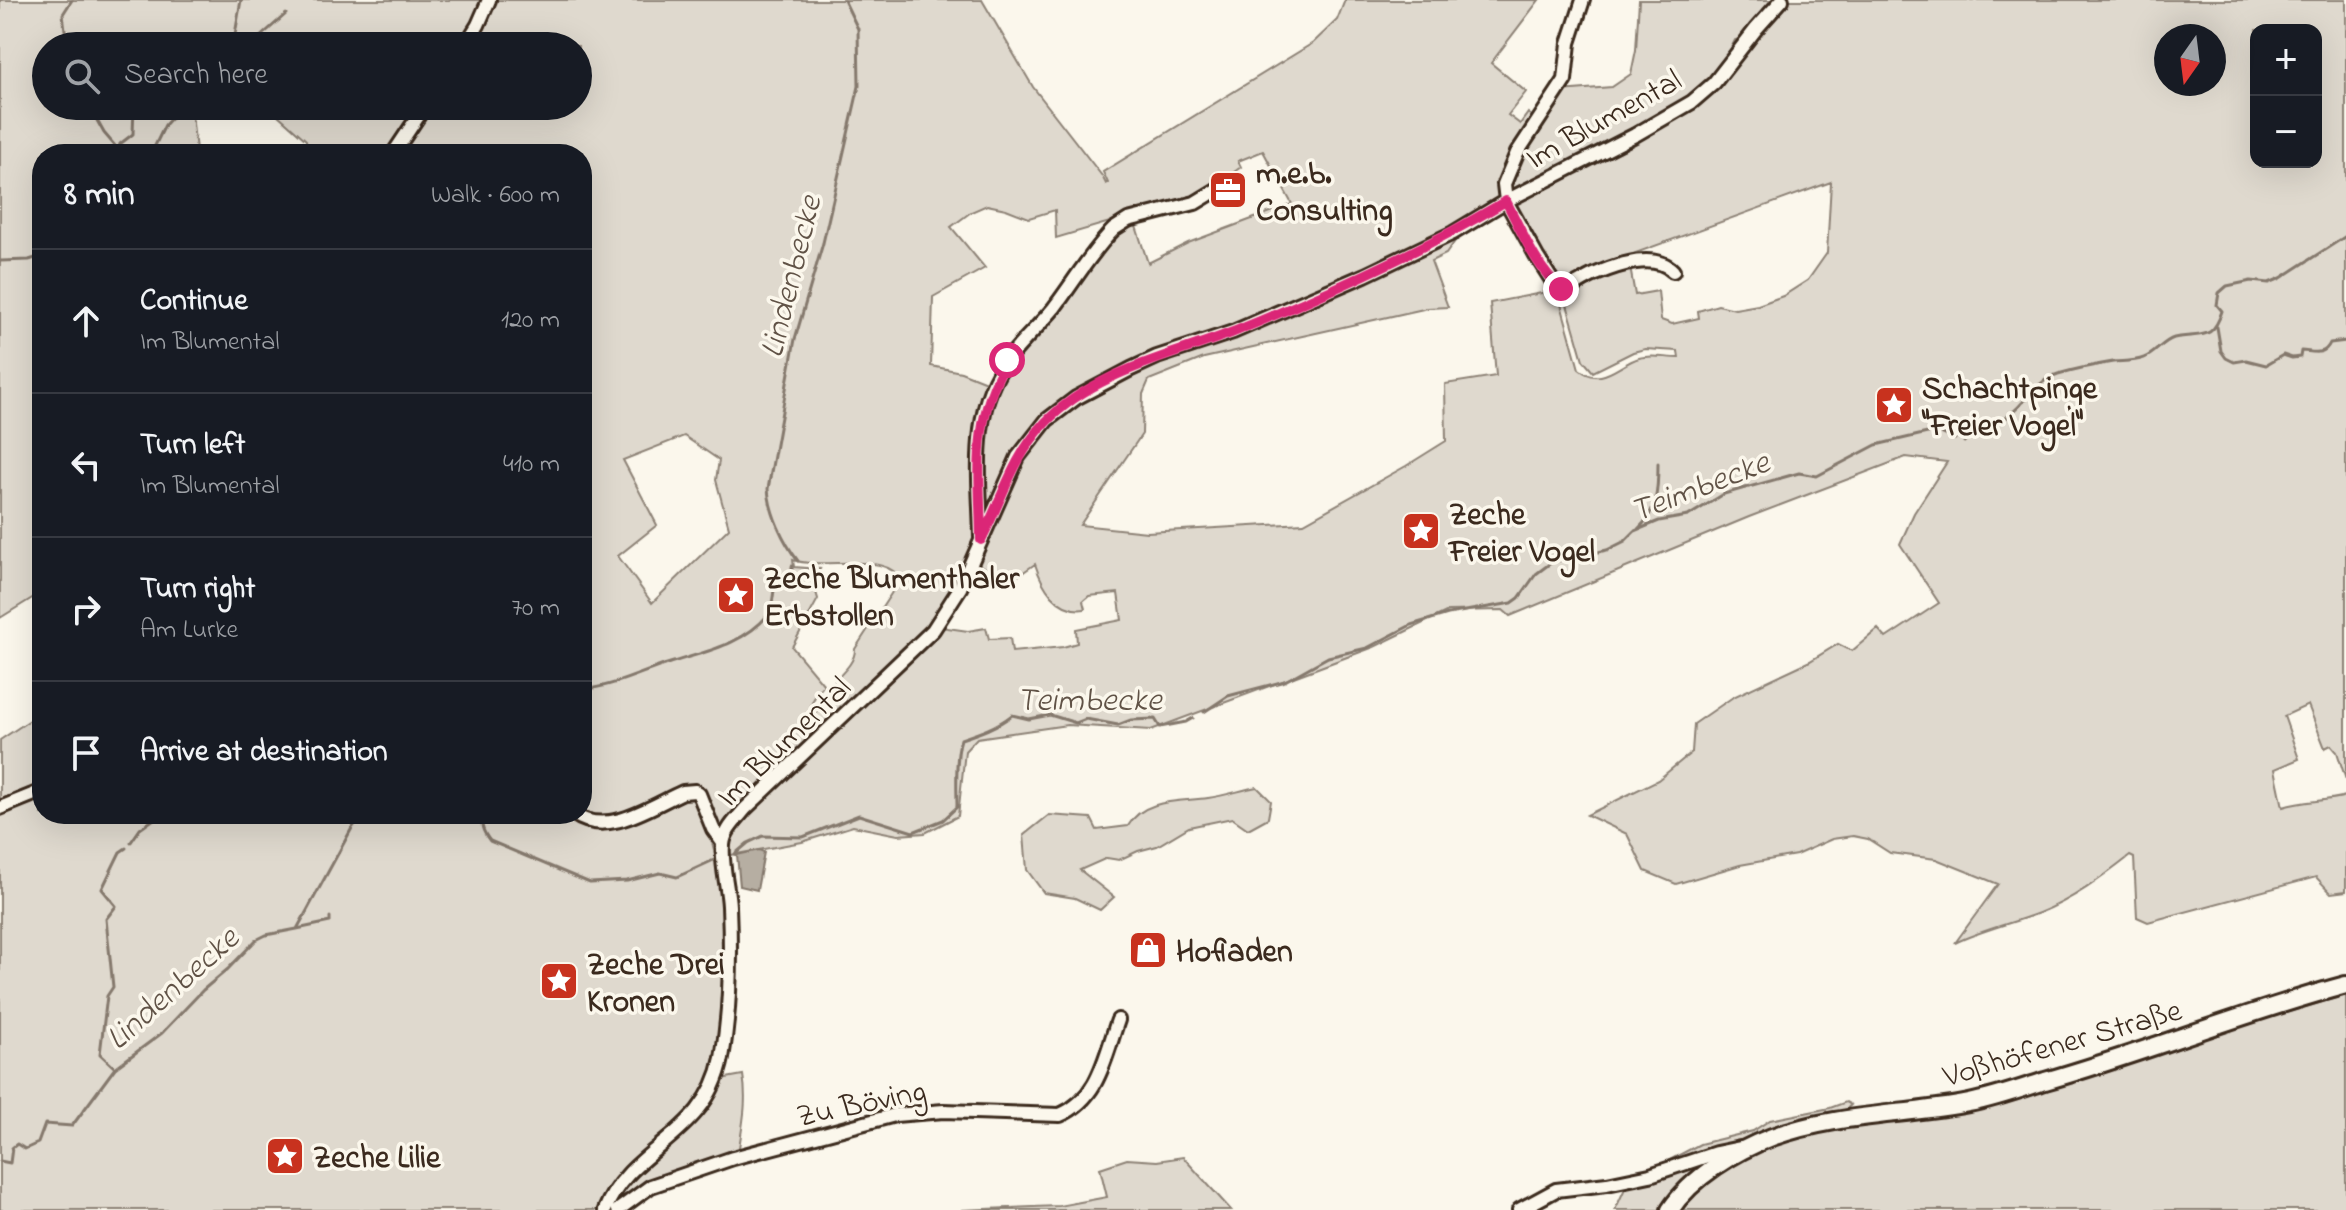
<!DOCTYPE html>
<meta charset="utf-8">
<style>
:root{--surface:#171b24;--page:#20242c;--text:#f1f3f6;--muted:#9ea1a6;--line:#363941}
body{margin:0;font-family:"Indie Flower",sans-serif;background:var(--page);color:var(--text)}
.controls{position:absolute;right:24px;top:24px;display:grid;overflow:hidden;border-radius:16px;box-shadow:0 8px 32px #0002}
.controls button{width:72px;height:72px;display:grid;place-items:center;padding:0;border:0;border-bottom:2px solid var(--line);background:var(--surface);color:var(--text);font:40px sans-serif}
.compass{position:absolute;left:2154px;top:24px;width:72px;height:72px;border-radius:50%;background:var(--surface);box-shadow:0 8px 32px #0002;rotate:194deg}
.stop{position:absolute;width:24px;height:24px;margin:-18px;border:6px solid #db2777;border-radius:50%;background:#fff}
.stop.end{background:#db2777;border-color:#fff;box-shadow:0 2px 8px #0008}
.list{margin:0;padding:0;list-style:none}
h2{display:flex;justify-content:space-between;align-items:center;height:104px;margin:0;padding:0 32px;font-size:34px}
h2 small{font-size:26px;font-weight:400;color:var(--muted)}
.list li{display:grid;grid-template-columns:52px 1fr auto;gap:24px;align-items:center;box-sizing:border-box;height:144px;padding:0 32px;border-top:2px solid var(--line)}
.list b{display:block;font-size:30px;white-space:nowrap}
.list p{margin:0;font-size:26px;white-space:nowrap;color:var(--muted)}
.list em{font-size:26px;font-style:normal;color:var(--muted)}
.icon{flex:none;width:44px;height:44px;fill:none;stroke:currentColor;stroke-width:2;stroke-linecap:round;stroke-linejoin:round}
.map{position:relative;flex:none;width:2346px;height:1210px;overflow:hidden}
.search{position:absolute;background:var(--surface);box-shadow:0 8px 32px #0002;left:32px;top:32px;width:560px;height:88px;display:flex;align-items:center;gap:20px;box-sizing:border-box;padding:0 28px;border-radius:44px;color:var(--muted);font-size:30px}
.panel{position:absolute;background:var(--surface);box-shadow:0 8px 32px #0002;left:32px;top:144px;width:560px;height:680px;border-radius:32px}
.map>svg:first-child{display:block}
</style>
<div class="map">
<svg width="2346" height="1210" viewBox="0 0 2346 1210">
<rect width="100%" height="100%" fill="#fbf7ec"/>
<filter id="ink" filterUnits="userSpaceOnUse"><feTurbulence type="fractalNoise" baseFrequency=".0125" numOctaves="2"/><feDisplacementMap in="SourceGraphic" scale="16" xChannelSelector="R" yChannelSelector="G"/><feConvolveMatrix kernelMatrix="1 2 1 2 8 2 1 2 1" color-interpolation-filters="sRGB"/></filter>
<g filter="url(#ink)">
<!-- green -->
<path fill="#dfd9ce" stroke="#8d8276" stroke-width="2" fill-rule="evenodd" d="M 0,0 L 982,0 L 1033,87 L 1102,176 L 1106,184 L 1108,183 L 1103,172 L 1313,43 L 1337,20 L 1345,0 L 1539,0 L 1491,63 L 1526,92 L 1508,115 L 1520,124 L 1528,113 L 1537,121 L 1498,201 L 1460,234 L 1446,254 L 1431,261 L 1448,307 L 1428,308 L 1204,358 L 1149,380 L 1143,394 L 1142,434 L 1080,525 L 1147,532 L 1304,523 L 1406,466 L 1446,441 L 1445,384 L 1496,376 L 1490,303 L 1557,290 L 1579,369 C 1602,388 1617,365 1639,358 C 1651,354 1666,358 1679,358 L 1678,351 L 1645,349 L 1633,352 L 1593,372 L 1583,360 L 1564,294 L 1616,270 L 1630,267 L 1635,295 L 1658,291 L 1661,320 L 1672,324 L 1699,318 L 1698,311 L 1718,305 L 1735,309 L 1758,305 L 1783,296 L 1808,280 L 1827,253 L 1831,182 L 1597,267 L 1573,283 L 1559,283 L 1513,207 L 1515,202 L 1679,113 L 1785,0 L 2346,0 L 2346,780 L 2337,752 L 2331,745 L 2325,748 L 2308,705 L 2284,716 L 2299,759 L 2275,769 L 2283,807 C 2304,800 2325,802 2346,796 L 2346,891 L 2331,893 L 2316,877 L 2148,922 L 2137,917 L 2134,858 L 2130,856 C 2102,878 2072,900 2039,913 C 2010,924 1982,930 1955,943 L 1998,884 L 1936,859 L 1890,853 L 1868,839 L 1853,836 L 1832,839 L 1796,855 L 1740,865 L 1676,884 L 1645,871 L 1627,834 L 1587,815 L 1658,780 L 1692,752 L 1694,724 L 1733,697 L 1810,661 L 1838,644 L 1852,651 L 1878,629 L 1886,638 L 1939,603 L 1900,544 L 1914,513 L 1947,462 L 1906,457 L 1749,517 L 1510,616 L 1503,610 L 1448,611 L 1374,647 L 1151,730 L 1067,725 L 977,738 L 965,751 L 958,816 L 925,833 L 898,835 L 853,826 L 802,842 L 726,856 L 731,831 L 743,816 L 941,627 L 968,631 L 986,628 L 989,639 L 1010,638 L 1012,652 L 1063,647 L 1077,643 L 1076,629 L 1122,620 L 1118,593 L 1089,596 L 1083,601 L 1085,609 C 1057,613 1042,586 1035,564 L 1012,580 L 979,565 L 965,589 L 956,587 L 926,632 L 826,727 L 822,727 L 816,715 C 819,684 855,672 855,649 L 898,583 L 898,575 C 875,552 823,570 793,560 L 794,567 L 820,569 L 813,582 L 818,599 L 792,647 L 824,685 C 804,707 812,712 811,738 L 724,829 L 718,828 L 701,791 L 609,820 L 582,814 L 582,154 L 308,154 L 306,140 L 268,106 L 578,106 L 578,46 L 46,46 L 46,106 L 191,106 L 196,150 L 196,154 L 42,154 L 42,592 L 0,618 ZM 2256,30 L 2316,30 L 2316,162 L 2256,162 ZM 2166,36 L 2214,36 L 2214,84 L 2166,84 ZM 1263,151 L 1292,204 L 1188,243 L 1148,263 L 1133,217 L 1202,195 L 1241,167 L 1238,161 ZM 987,205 L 1006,209 L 1029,218 L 1055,210 L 1056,238 L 1113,221 L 991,384 L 961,372 L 931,366 L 933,297 L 985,268 L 951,227 L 971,212 ZM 684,436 L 719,460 L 716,480 L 729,528 L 652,603 L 618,556 L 657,525 L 623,460 Z
M 1639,0 L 1777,0 L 1729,60 L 1739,39 L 1735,40 L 1719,72 L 1695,96 L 1511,196 L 1508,176 L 1560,91 L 1612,87 L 1631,74 L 1636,50 Z
M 42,712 L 42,788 L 0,806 L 0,740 Z
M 1257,787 L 1271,801 L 1268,818 L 1248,829 L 1232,818 L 1189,827 L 1157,846 L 1138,851 L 1119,860 L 1107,858 L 1080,870 L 1114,897 L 1100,910 L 1075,898 L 1044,893 L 1027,870 L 1024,835 L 1049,815 L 1091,818 L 1097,830 L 1128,826 C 1144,798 1180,802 1208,798 C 1224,796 1241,790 1257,787 Z
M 685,793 L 696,796 C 713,836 721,875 727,918 L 721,1079 L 743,1075 C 748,1103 742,1127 738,1154 L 649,1184 L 602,1206 L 600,1210 L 0,1210 L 0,814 L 42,797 L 42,814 L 569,814 L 588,824 Z
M 2346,995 L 2346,1210 L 1675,1210 L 1694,1188 L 1768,1142 L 1852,1122 L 1966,1107 Z
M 1846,1102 L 1851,1105 L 1844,1111 L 1633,1174 L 1664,1163 L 1700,1144 L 1753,1131 L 1770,1120 L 1830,1108 Z
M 1726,1153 L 1664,1210 L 1615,1210 L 1627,1184 Z
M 1183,1157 L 1231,1210 L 961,1210 L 1059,1206 L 1107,1197 L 1100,1168 L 1127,1159 L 1157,1161 Z"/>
<!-- water -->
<path fill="#b6aea2" stroke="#85796d" stroke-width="2" d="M 759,850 L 764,852 L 757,890 L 740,886 L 737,855 Z"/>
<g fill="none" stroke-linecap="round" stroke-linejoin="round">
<!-- stream -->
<path stroke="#85796d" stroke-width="3" d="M 257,40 L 264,39 L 275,46
M 250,41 L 260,37 L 286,14
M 67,46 L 63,14 L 72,0
M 233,46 L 241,0
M 241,46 L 249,42
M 89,106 L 104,133 L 122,154
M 118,150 L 120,144 L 133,134 L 134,106
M 95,152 L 96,154
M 151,154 L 165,125 L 182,106
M 0,261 L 29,260 L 42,256
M 2217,327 L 2221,351 L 2226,358 L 2234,362 L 2246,360 L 2266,365 L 2283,355 L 2292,358 L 2300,357 L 2301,351 C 2311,351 2324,357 2330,343 L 2346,341
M 1964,442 C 1980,424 1984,431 2001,421 C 2023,409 2033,382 2058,374 C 2075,369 2095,365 2113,362 C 2123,361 2134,362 2144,358 C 2155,354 2163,341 2174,338 C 2201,332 2212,343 2222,311 L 2217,305 L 2219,293 L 2227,286 L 2251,281 L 2269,283 L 2281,278 L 2346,236
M 1638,529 C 1658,511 1658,487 1658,463
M 798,561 C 783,541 770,514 768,489 L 795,339 L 823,243 L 859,86 L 858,29 L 844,0
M 582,698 L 588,689 C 616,685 640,673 667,664 C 702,652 742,646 768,615 C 774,605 772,594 776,582 L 792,579 L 792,566
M 1204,712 L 1228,696 L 1285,681 L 1328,657 L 1367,648 L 1411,625 L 1448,614 L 1512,603 L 1519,598 L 1536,574 L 1552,562 L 1607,550 L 1625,541 L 1635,531 L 1659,521 L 1688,516 L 1724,494 L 1799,473 L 1817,476 L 1876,445 L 1936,431 L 1955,439
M 485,814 C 479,824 483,832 490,841 L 590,883 L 627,881 L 660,873 L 677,877 L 716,859
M 131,842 L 140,829 L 161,814
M 737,855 L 735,854 L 748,843 L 763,836 L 803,837 L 859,815 L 913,832 L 943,820 L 957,807 C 957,789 955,756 961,739 C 979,733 997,727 1012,715 L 1029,719 L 1050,715 L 1076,723 L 1086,719 L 1118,725 L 1131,720 L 1155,719 L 1160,727 L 1186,722 L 1193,718
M 297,929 L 330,922 L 330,917
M 115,1068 L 100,1054 L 107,996 L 113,987 L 106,919 L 116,906 L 102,889 L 120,852 L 126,848
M 0,1161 L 10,1163 L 12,1148 L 17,1144 L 25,1149 L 38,1143 L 45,1124 L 72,1126 L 115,1068 L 162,1033 L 203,990 L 228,969 L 256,940 L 266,935 L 297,929 L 352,828 L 363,814"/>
<!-- street casing -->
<g stroke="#3b2a1e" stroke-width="18">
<path id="street" d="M 1583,0 L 1569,43 L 1565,80 L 1517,153 L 1504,184 L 1506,201 L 1537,257 L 1553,282 L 1561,289 C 1575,288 1583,279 1596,274 C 1617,265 1655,252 1673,271
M 465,46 L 478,25 L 489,0
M 393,154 L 425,106
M 981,538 C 980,478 969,408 1009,358 C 1023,340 1040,325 1054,308 C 1074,282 1091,252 1114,229 L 1128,220 L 1195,203 L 1218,189
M 0,808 L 42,791
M 574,814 C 607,838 651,806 683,792 L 695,791 L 699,794 L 713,829 L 723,843
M 605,1210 C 629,1148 707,1136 722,1058 C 730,1012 731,953 729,906 C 728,886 721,865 723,845 C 724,831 736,820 745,809 L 933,630 L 960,588 L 1018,457 L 1047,420 L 1076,398 L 1131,369 L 1157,357 L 1233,332 L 1365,275 L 1453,233 L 1506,201 L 1635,135 L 1692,102 L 1714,83 L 1756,29 L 1782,0
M 618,1210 L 651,1186 L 733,1158 L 895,1115 L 944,1111 L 1060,1115 C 1099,1098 1105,1057 1118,1020
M 1519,1210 L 1556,1190 L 1607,1184 L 1650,1175 L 1716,1153 L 1740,1148"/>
</g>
<!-- secondary casing -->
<g stroke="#3b2a1e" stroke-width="22">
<path id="secondary" d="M 1670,1210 C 1692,1177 1735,1151 1772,1137 C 1838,1113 1903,1116 1969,1103 C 1995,1098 2020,1089 2045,1081 C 2147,1052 2244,1012 2346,985"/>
</g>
<!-- street -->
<use href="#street" stroke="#fbf7ec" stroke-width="12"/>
<!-- secondary -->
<use href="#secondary" stroke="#fbf7ec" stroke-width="16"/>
</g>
</g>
<g fill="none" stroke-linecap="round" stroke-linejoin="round" filter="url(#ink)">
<!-- route -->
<path stroke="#db2777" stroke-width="10" d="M 1007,360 C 971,423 980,470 981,540 C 1002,499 1013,457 1045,423 C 1094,371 1173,356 1236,331 C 1329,293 1420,252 1506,201 C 1521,230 1536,268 1561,289"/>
</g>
<!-- icons -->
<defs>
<g id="office-square" transform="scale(2)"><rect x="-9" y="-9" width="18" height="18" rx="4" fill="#c8321e" stroke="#fbf7ec"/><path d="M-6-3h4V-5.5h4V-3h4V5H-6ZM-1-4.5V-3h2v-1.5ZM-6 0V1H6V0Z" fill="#fff"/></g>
<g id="sight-square" transform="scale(2)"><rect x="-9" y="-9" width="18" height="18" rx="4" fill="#c8321e" stroke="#fbf7ec"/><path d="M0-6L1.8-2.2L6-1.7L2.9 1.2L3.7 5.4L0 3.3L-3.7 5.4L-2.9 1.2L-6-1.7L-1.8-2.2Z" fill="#fff"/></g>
<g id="shop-square" transform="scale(2)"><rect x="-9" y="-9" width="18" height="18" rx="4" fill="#c8321e" stroke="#fbf7ec"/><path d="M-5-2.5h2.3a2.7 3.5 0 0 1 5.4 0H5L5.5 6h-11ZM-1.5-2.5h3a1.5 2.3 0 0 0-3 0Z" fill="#fff"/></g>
</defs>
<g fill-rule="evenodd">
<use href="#office-square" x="1228" y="190"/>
<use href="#sight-square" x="1894" y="405"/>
<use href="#sight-square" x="1421" y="531"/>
<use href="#sight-square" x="736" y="595"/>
<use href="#shop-square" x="1148" y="950"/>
<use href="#sight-square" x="559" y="981"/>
<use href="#sight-square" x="285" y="1156"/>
</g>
<g text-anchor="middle" stroke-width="7" stroke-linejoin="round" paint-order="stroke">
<!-- street labels -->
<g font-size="32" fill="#3b2a1e" stroke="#fbf7ec">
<text transform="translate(1603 118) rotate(-29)" y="11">Im Blumental</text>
<text transform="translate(783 741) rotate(-44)" y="11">Im Blumental</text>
<text transform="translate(2062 1042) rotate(-16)" y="11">Voßhöfener Straße</text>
<text transform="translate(861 1102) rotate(-12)" y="11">Zu Böving</text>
</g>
<!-- poi labels -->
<g font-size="32" font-weight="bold" fill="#3b2a1e" stroke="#fbf7ec" text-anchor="start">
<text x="1256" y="183">m.e.b.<tspan x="1256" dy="37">Consulting</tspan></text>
<text x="1922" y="398">Schachtpinge<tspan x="1922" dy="37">"Freier Vogel"</tspan></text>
<text x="1449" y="524">Zeche<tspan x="1449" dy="37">Freier Vogel</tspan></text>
<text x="764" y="588">Zeche Blumenthaler<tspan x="764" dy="37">Erbstollen</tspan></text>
<text x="1176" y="961">Hofladen</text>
<text x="587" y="974">Zeche Drei<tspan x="587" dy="37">Kronen</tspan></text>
<text x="313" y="1167">Zeche Lilie</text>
</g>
<!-- water labels -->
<g font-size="34" font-style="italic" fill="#605246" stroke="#fbf7ec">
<text transform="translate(789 276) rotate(-76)" y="12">Lindenbecke</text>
<text transform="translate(1699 485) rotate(-21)" y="12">Teimbecke</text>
<text x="1089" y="710">Teimbecke</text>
<text transform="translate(171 987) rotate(-42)" y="12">Lindenbecke</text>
</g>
</g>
</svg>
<div class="controls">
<button>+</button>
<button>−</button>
</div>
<svg class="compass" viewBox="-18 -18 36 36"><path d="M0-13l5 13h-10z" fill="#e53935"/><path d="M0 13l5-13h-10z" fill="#9ea1a6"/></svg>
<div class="stop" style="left:1007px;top:360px"></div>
<div class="stop end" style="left:1561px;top:289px"></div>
<div class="search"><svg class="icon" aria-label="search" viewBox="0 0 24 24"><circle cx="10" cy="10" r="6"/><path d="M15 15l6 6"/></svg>Search here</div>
<section class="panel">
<h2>8 min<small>Walk · 600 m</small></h2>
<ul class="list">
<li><svg class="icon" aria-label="ahead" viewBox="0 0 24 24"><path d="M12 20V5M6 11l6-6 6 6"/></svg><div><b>Continue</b><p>Im Blumental</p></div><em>120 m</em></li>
<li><svg class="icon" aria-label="left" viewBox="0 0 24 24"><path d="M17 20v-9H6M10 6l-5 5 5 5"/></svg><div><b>Turn left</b><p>Im Blumental</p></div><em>410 m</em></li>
<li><svg class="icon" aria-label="right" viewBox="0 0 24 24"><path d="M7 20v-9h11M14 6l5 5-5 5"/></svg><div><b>Turn right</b><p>Am Lurke</p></div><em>70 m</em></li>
<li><svg class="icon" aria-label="arrive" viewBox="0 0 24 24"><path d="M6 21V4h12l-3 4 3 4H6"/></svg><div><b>Arrive at destination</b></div></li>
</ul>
</section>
</div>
